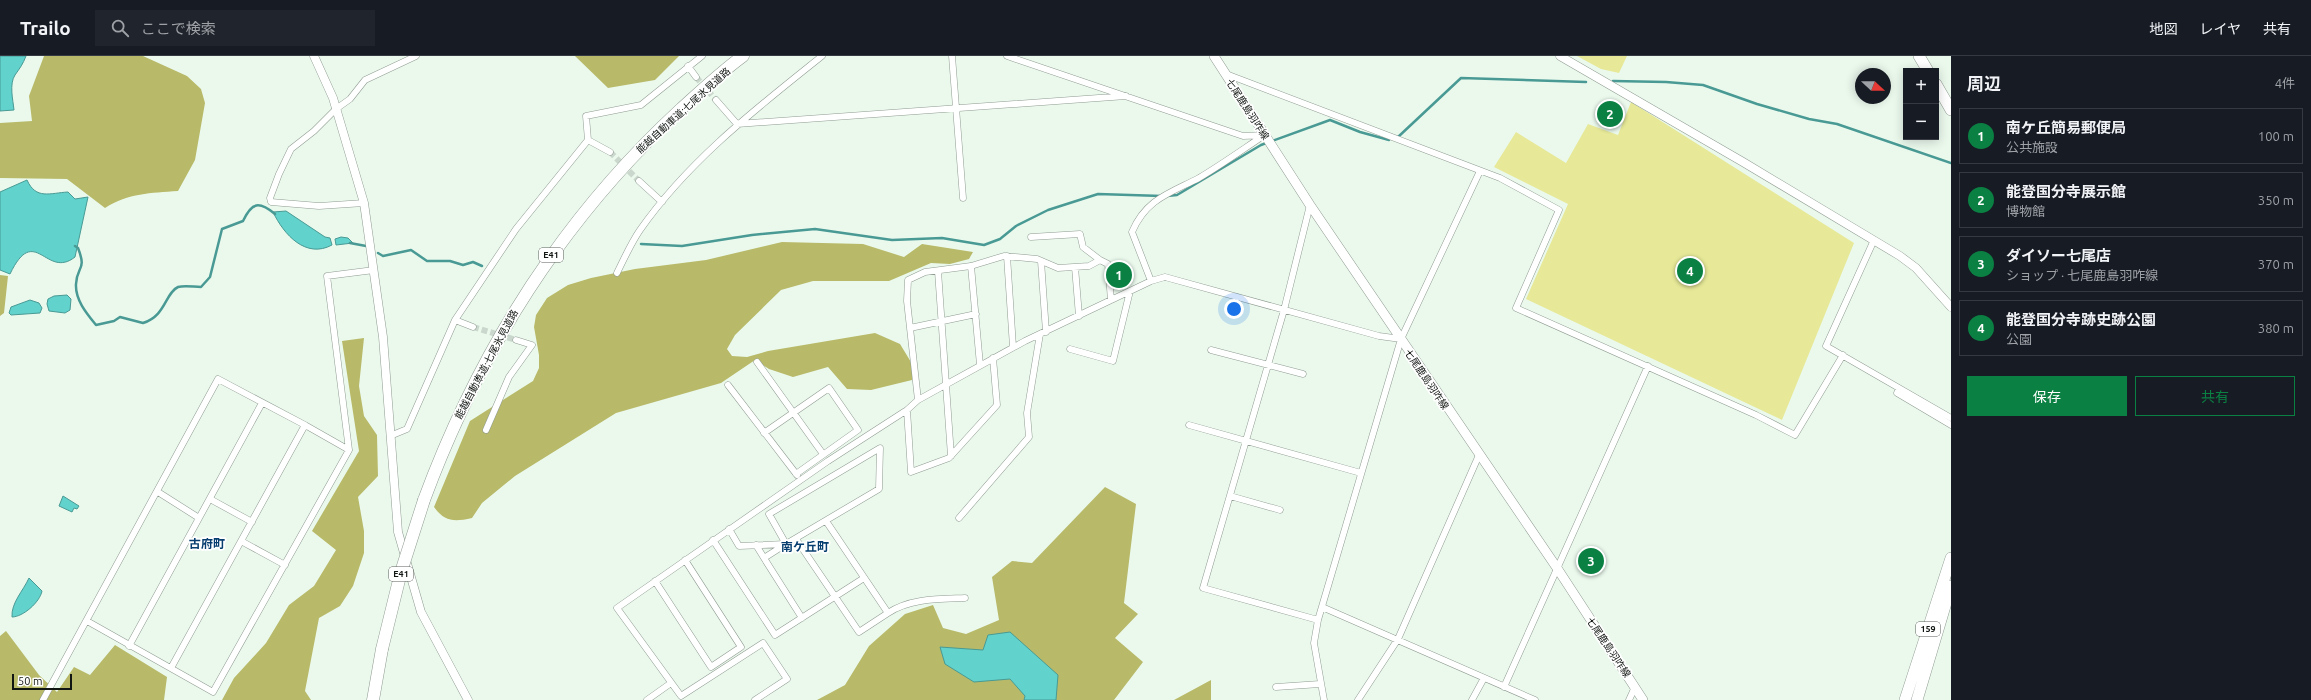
<!DOCTYPE html>
<html lang="ja">
<meta charset="utf-8">
<style>
:root{--surface:#171b24;--page:#20242c;--text:#f1f3f6;--muted:#9ea1a6;--line:#363941;--accent:#0b8043}
body{margin:0;font-family:Ubuntu,"Noto Sans JP",sans-serif;background:var(--page);color:var(--text)}
.controls{position:absolute;right:12px;top:12px;display:grid;overflow:hidden;border-radius:0px;box-shadow:0 2px 10px #0003}
.controls button{width:36px;height:36px;display:grid;place-items:center;padding:0;border:0;border-bottom:1px solid var(--line);background:var(--surface);color:var(--text);font:20px sans-serif}
.compass{position:absolute;left:1855px;top:12px;width:36px;height:36px;border-radius:50%;background:var(--surface);box-shadow:0 2px 10px #0003;rotate:112deg}
.scale{position:absolute;left:12px;bottom:10px;width:60px;box-sizing:border-box;padding-left:4px;border:2px solid #111612;border-top:0;font-size:11px;line-height:14px;white-space:nowrap;color:#111612;-webkit-text-stroke:3px #fff;paint-order:stroke}
.you{position:absolute;left:1234px;top:253px;width:14px;height:14px;margin:-10px;border:3px solid #fff;border-radius:50%;background:#1a73e8;box-shadow:0 0 0 6px #1a73e833}
.badge{display:grid;place-items:center;width:26px;height:26px;border-radius:50%;background:var(--accent);color:#fff;font-size:13px;font-weight:700}
.pin{position:absolute;translate:-50% -50%;border:2px solid #fff;box-shadow:0 1px 4px #0006}
.list{margin:0;padding:0;list-style:none}
h2{display:flex;justify-content:space-between;align-items:center;height:52px;margin:0;padding:0 16px;font-size:17px}
h2 small{font-size:13px;font-weight:400;color:var(--muted)}
.list li{display:grid;grid-template-columns:26px 1fr auto;gap:12px;align-items:center;box-sizing:border-box;height:56px;margin:0 8px 8px;padding:0 8px;border:1px solid var(--line);border-radius:0px}
.list b{display:block;font-size:15px;white-space:nowrap}
.list p{margin:0;font-size:13px;white-space:nowrap;color:var(--muted)}
.list em{font-size:13px;font-style:normal;color:var(--muted)}
.actions{display:flex;gap:8px;padding:12px 16px}
.actions a{flex:1;padding:9px 0;border:1px solid var(--accent);border-radius:0px;text-align:center;font-size:14px;color:var(--accent)}
.actions .main{background:var(--accent);color:#fff}
.icon{flex:none;width:22px;height:22px;fill:none;stroke:currentColor;stroke-width:2;stroke-linecap:round;stroke-linejoin:round}
.map{position:relative;flex:none;width:1951px;height:644px;overflow:hidden}
header{display:flex;align-items:center;gap:24px;box-sizing:border-box;height:56px;padding:0 20px;background:var(--surface);border-bottom:1px solid var(--line)}
header strong{font-size:19px}
nav{display:flex;gap:22px;margin-inline-start:auto;font-size:14px}
.search{width:280px;height:36px;background:var(--page);display:flex;align-items:center;gap:10px;box-sizing:border-box;padding:0 14px;border-radius:0px;color:var(--muted);font-size:15px}
main{display:flex}
aside{flex:1;background:var(--surface)}
.map>svg:first-child{display:block}
</style>
<header>
<strong>Trailo</strong>
<div class="search"><svg class="icon" aria-label="search" viewBox="0 0 24 24"><circle cx="10" cy="10" r="6"/><path d="M15 15l6 6"/></svg>ここで検索</div>
<nav><a>地図</a><a>レイヤ</a><a>共有</a></nav>
</header>
<main>
<div class="map">
<svg width="1951" height="644" viewBox="0 0 1951 644">
<rect width="100%" height="100%" fill="#ebf9ed"/>
<!-- green -->
<path fill="#e7e998" d="M 1577,0 L 1627,0 L 1619,17 L 1601,13 Z
M 1631,46 L 1854,187 L 1782,364 L 1526,243 L 1568,148 L 1494,111 L 1516,76 L 1566,107 L 1588,68 L 1618,79 Z"/>
<!-- forest -->
<path fill="#b8ba69" d="M 44,0 L 143,0 L 187,20 L 201,33 L 205,47 L 195,104 L 178,135 C 150,137 129,137 105,152 L 67,123 L 0,122 L 0,67 L 32,65 L 29,40 Z
M 575,0 L 679,0 L 655,24 L 608,32 Z
M 782,186 L 863,188 L 904,201 L 922,188 L 973,196 L 969,203 L 950,208 L 931,207 L 889,225 L 813,225 L 781,234 L 735,279 L 727,293 L 732,300 L 747,301 L 768,295 L 875,277 L 900,288 L 914,311 L 912,324 L 871,334 L 847,333 L 828,311 L 793,321 L 769,313 L 755,304 L 721,327 L 616,357 L 515,420 L 482,447 L 472,462 C 454,466 445,466 434,451 L 470,365 L 533,325 L 539,312 L 539,299 L 534,271 L 536,259 L 547,242 L 568,229 L 591,222 L 635,213 L 706,204 Z
M 0,219 L 8,220 L 4,257 L 0,260 Z
M 364,282 L 359,330 L 364,360 L 377,379 L 378,420 L 358,441 L 364,475 L 364,497 L 353,530 L 340,550 L 319,562 L 305,635 L 311,644 L 222,644 L 234,622 L 266,587 L 289,549 L 314,530 L 336,494 L 312,475 L 359,395 L 342,285 Z
M 1105,431 L 1136,448 L 1124,547 L 1138,558 L 1115,582 L 1143,606 L 1114,644 L 817,644 L 845,629 L 869,590 L 905,558 L 933,549 L 943,572 L 966,578 L 999,564 L 992,521 L 1012,505 L 1032,507 Z
M 6,575 L 39,619 L 57,636 L 74,611 L 90,619 L 115,589 L 167,621 L 164,644 L 0,644 L 0,580 Z
M 1211,624 L 1211,644 L 1174,644 Z"/>
<!-- water -->
<path fill="#61d2cc" stroke="#499a94" d="M 0,0 L 26,0 C 23,8 20,12 15,19 C 9,28 13,44 14,54 L 0,55 Z
M 27,124 C 36,144 50,137 68,136 L 75,143 L 88,141 L 75,201 C 46,224 35,166 10,218 L 0,214 L 0,136 Z
M 286,155 L 325,181 L 330,182 L 332,189 C 306,203 284,179 273,156 Z
M 341,181 L 348,182 L 353,187 L 336,189 L 335,183 Z
M 67,239 L 71,243 L 70,254 L 65,257 L 49,255 L 47,248 L 48,243 L 54,240 Z
M 30,244 L 39,247 L 42,252 L 40,257 L 11,259 L 9,257 L 11,251 Z
M 63,440 L 79,450 L 77,453 L 74,452 L 72,456 L 59,450 Z
M 29,522 L 42,535 C 40,546 23,561 12,561 C 11,547 23,535 29,522 Z
M 1010,576 L 1058,619 L 1056,644 L 1024,644 L 1025,640 L 1010,623 L 974,626 L 945,608 L 940,591 L 983,594 L 988,579 Z"/>
<g fill="none" stroke-linecap="round" stroke-linejoin="round">
<!-- stream -->
<path stroke="#499a94" stroke-width="2.5" d="M 1613,25 L 1666,26 L 1703,29 L 1757,48 L 1809,63 L 1837,68 L 1951,107
M 1398,81 L 1461,22 L 1586,26
M 1167,140 L 1177,139 L 1261,89 L 1330,64 L 1360,76 L 1389,84
M 350,187 L 366,190
M 641,188 L 682,190 L 752,179 L 815,173 L 892,184 L 942,182 L 984,189 L 1000,183 L 1016,170 L 1048,154 L 1098,138 L 1162,140
M 75,190 L 78,192 C 87,215 77,209 76,228 C 75,244 87,258 96,269 L 114,265 L 120,261 L 143,267 C 166,260 165,237 178,231 C 185,229 194,231 201,231 L 210,221 L 222,173 L 243,165 C 252,146 259,145 275,158
M 378,197 L 383,200 L 411,194 L 427,205 L 450,205 L 463,209 L 473,206 L 482,210"/>
<!-- minor-tunnel -->
<path stroke="#cad7cc" stroke-width="6" stroke-dasharray="6 3" stroke-linecap="butt" d="M 696,21 L 716,44
M 610,96 L 639,125
M 473,271 L 516,284"/>
<!-- minor casing -->
<g stroke="#8f9b91" stroke-width="7">
<path id="minor" d="M 952,0 L 963,142
M 1007,0 L 1243,80 L 1265,79
M 688,10 L 696,21
M 1226,18 L 1500,122 L 1559,154 L 1516,252 L 1756,359 L 1795,379 L 1843,299
M 716,44 L 737,68 L 1126,40
M 588,84 L 610,96
M 639,125 L 662,146
M 364,147 L 319,150 L 271,146 L 270,142 L 279,118 L 291,93 L 314,75 L 336,53 L 350,43 L 365,24 L 416,0
M 1310,149 L 1284,254 L 1203,532 L 1318,564
M 1031,181 L 1080,178 L 1083,191 L 1100,204
M 1874,184 L 1826,290 L 1951,362
M 1007,200 L 1013,291
M 1041,205 L 1046,276
M 971,210 L 980,309
M 1075,211 L 1079,260
M 938,215 L 951,400
M 617,217 C 624,203 631,187 640,174 C 689,104 757,52 822,0
M 1151,225 L 1132,176 C 1146,143 1170,137 1199,122 C 1221,109 1242,94 1263,80
M 455,264 L 473,271
M 910,272 L 976,258
M 1070,293 L 1113,305 L 1130,235
M 1211,294 L 1303,318
M 757,306 L 823,398
M 728,329 L 797,419
M 1899,332 L 1897,337 L 1951,369
M 918,344 L 907,245 L 908,224 L 925,216 L 971,210 L 1004,200 L 1037,203 L 1058,212 L 1089,210 L 1100,204 L 1108,208 L 1111,244
M 907,354 L 911,416 L 949,402 L 997,349 L 993,302
M 1189,369 L 1361,417
M 486,374 L 509,321 L 532,289 L 516,284
M 764,377 L 829,332 L 858,374 L 796,418
M 390,380 L 407,373 L 455,264 L 516,173 L 588,84 L 586,60 L 641,49 L 702,0
M 158,436 L 199,462
M 1230,440 L 1280,454
M 210,443 L 252,466
M 959,462 L 1029,381 L 1027,357 L 1040,278
M 729,473 L 739,490 L 786,488 L 879,433 L 880,392 L 769,458 L 786,488 L 764,502 L 802,562
M 796,483 L 859,576 L 888,557 L 826,465
M 713,484 L 775,579 L 864,522
M 241,485 L 285,509
M 756,489 L 764,502
M 655,525 L 711,611 L 741,591 L 685,504
M 1322,551 L 1535,644
M 888,557 C 910,542 940,543 965,542
M 87,565 L 213,636 L 349,394 L 327,220 L 374,214
M 129,590 L 262,347
M 171,612 L 305,369
M 1276,631 L 1320,628
M 1504,631 L 1648,310
M 43,644 L 218,323 L 305,369 L 349,394
M 647,644 L 671,627
M 755,644 L 787,623 L 763,587 L 681,640 L 617,552 L 828,405 L 907,354 L 918,344 L 1025,285 L 1151,225 L 1165,221 L 1379,280 L 1401,283
M 1324,644 L 1314,587 L 1318,564 L 1401,283 L 1480,115
M 1358,644 L 1398,583 L 1479,399
M 1472,644 L 1484,622
M 1629,644 L 1635,631"/>
</g>
<!-- tertiary casing -->
<g stroke="#8f9b91" stroke-width="9">
<path id="tertiary" d="M 314,0 L 333,42 L 364,147 L 383,281 L 398,476 L 421,556 L 468,644
M 1560,0 L 1743,106 L 1900,200 L 1916,212 L 1951,251"/>
</g>
<!-- secondary casing -->
<g stroke="#8f9b91" stroke-width="10">
<path id="secondary" d="M 1214,0 L 1310,149 L 1557,512 L 1643,644"/>
</g>
<!-- trunk casing -->
<g stroke="#8f9b91" stroke-width="12">
<path id="trunk" d="M 1919,0 L 1928,15
M 1936,28 L 1951,54
M 1905,644 L 1951,502
M 1917,644 L 1951,530"/>
</g>
<!-- motorway casing -->
<g stroke="#8f9b91" stroke-width="13">
<path id="motorway" d="M 424,444 C 479,295 564,161 681,53 C 701,35 721,16 743,0
M 373,644 L 382,593"/>
</g>
<!-- minor -->
<use href="#minor" stroke="#fff" stroke-width="6"/>
<!-- tertiary -->
<use href="#tertiary" stroke="#fff" stroke-width="8"/>
<!-- secondary -->
<use href="#secondary" stroke="#fff" stroke-width="9"/>
<!-- trunk -->
<use href="#trunk" stroke="#fff" stroke-width="11"/>
<!-- motorway -->
<use href="#motorway" stroke="#fff" stroke-width="12"/>
<!-- motorway-bridge casing -->
<g stroke="#8f9b91" stroke-width="13" stroke-linecap="butt">
<path id="motorway-bridge" d="M 382,593 L 401,516 L 424,444"/>
</g>
<!-- motorway-bridge -->
<use href="#motorway-bridge" stroke="#fff" stroke-width="12"/>
</g>
<g text-anchor="middle" stroke-width="3.5" stroke-linejoin="round" paint-order="stroke">
<!-- shield labels -->
<g fill="#fff" stroke="#585c59" stroke-width="1">
<rect x="539" y="192" width="24" height="14" rx="3"/>
<rect x="389" y="511" width="24" height="14" rx="3"/>
<rect x="1916" y="566" width="24" height="14" rx="3"/>
</g>
<g font-size="9" font-weight="bold" fill="#111612">
<text x="551" y="202">E41</text>
<text x="401" y="521">E41</text>
<text x="1928" y="576">159</text>
</g>
<!-- street labels -->
<g font-size="10" fill="#111612" stroke="#fff">
<text transform="translate(1248 53) rotate(57)" y="4">七尾鹿島羽咋線</text>
<text transform="translate(683 54) rotate(-42)" y="4">能越自動車道;七尾氷見道路</text>
<text transform="translate(486 308) rotate(-62)" y="4">能越自動車道;七尾氷見道路</text>
<text transform="translate(1427 323) rotate(56)" y="4">七尾鹿島羽咋線</text>
<text transform="translate(1609 591) rotate(56)" y="4">七尾鹿島羽咋線</text>
</g>
<!-- quarter labels -->
<g font-size="12" font-weight="bold" fill="#073e6f" stroke="#fff">
<text x="207" y="492">古府町</text>
<text x="805" y="495">南ケ丘町</text>
</g>
</g>
</svg>
<div class="controls">
<button>+</button>
<button>−</button>
</div>
<svg class="compass" viewBox="-18 -18 36 36"><path d="M0-13l5 13h-10z" fill="#e53935"/><path d="M0 13l5-13h-10z" fill="#9ea1a6"/></svg>
<div class="scale">50 m</div>
<div class="you"></div>
<div class="pin badge" style="left:1119px;top:219px">1</div>
<div class="pin badge" style="left:1610px;top:58px">2</div>
<div class="pin badge" style="left:1591px;top:505px">3</div>
<div class="pin badge" style="left:1690px;top:215px">4</div>
</div>
<aside>
<h2>周辺<small>4件</small></h2>
<ul class="list">
<li><span class="badge">1</span><div><b>南ケ丘簡易郵便局</b><p>公共施設</p></div><em>100 m</em></li>
<li><span class="badge">2</span><div><b>能登国分寺展示館</b><p>博物館</p></div><em>350 m</em></li>
<li><span class="badge">3</span><div><b>ダイソー七尾店</b><p>ショップ · 七尾鹿島羽咋線</p></div><em>370 m</em></li>
<li><span class="badge">4</span><div><b>能登国分寺跡史跡公園</b><p>公園</p></div><em>380 m</em></li>
</ul>
<div class="actions"><a class="main">保存</a><a>共有</a></div>
</aside>
</main>
